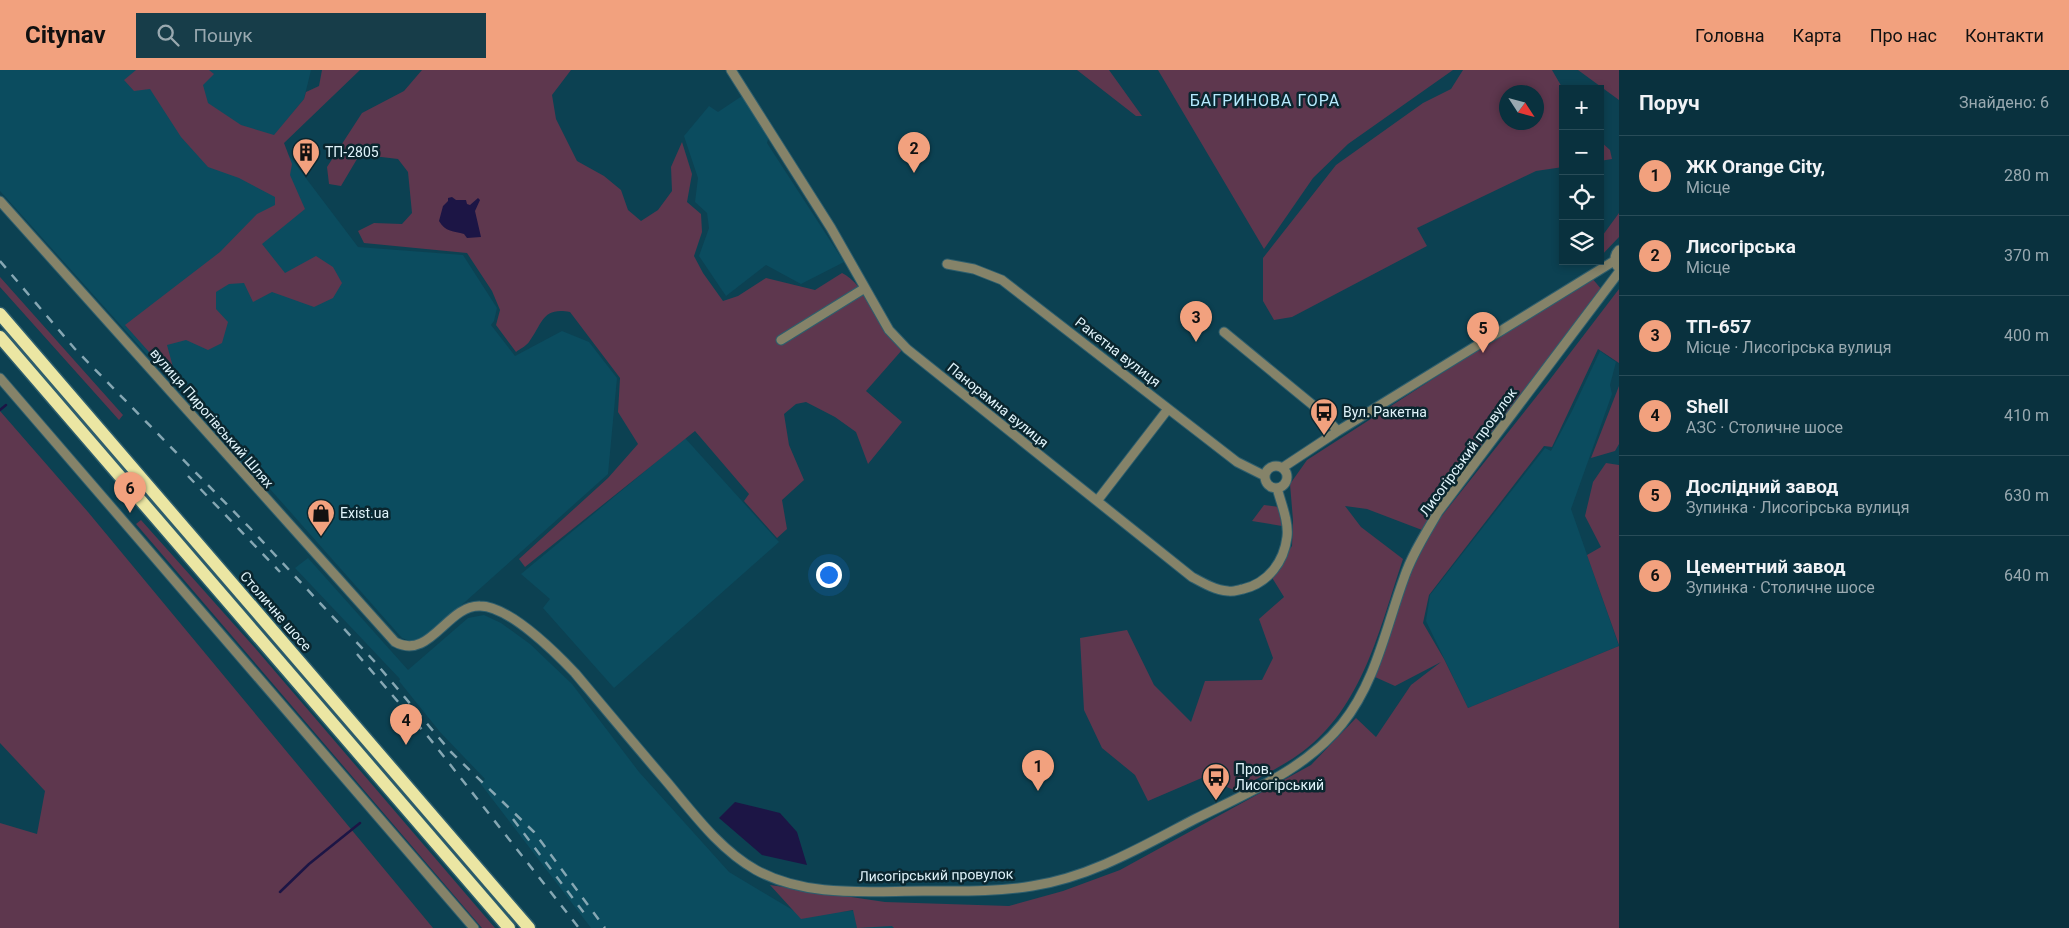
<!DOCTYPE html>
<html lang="uk">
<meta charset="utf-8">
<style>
:root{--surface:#09313e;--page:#173d49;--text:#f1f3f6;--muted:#99a9b0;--line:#294c58;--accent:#f2a17e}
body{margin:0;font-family:Roboto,sans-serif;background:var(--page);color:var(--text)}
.controls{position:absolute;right:15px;top:15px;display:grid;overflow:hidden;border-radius:0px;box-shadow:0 2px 8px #0003}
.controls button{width:45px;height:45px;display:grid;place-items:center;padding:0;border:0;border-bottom:1px solid var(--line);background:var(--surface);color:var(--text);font:25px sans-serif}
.compass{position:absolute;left:1499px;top:15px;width:45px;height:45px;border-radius:50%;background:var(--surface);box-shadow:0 2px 8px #0003;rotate:126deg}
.you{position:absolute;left:828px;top:504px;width:18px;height:18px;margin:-12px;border:4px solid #fff;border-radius:50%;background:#1a73e8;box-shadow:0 0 0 8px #1a73e833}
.badge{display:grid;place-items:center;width:32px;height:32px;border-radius:50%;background:var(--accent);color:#111;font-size:16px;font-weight:700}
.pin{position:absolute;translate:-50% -41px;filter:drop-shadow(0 1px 2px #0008)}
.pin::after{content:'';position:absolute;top:26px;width:18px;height:15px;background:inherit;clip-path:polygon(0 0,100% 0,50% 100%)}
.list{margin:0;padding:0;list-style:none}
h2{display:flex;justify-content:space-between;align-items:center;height:65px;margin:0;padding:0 20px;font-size:21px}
h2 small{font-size:16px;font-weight:400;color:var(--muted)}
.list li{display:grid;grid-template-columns:32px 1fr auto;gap:15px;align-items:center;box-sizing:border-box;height:80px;padding:0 20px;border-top:1px solid var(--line)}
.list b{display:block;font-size:19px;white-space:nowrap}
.list p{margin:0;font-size:16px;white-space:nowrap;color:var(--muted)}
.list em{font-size:16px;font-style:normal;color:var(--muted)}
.icon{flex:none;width:28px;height:28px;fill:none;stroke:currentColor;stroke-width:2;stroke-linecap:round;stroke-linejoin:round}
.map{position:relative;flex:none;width:1619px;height:858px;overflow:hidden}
header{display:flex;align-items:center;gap:30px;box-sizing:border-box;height:70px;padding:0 25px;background:var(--accent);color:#111}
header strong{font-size:24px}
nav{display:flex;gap:28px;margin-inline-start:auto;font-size:18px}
.search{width:350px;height:45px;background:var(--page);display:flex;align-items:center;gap:12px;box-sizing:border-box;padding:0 18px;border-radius:0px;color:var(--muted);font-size:19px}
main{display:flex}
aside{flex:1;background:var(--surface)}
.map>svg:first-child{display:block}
</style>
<header>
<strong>Citynav</strong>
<div class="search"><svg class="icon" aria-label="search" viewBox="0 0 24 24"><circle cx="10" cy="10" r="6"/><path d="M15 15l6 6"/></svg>Пошук</div>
<nav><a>Головна</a><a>Карта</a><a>Про нас</a><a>Контакти</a></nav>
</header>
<main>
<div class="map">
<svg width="1619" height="858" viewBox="0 0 1619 858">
<rect width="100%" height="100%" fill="#0c4152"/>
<!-- built -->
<path fill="#0b4c5f" d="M 0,0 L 311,0 L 304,29 L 274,66 L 358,177 L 463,185 L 497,238 L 494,251 L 491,255 L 515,286 L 562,261 L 589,272 L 617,308 L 608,404 L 418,574 L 402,568 L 270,419 L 268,419 L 0,121 Z
M 742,26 L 769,66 L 767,73 L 844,192 L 801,214 L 766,195 L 726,226 L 699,186 L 709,158 L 707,143 L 695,132 L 698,108 L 684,66 L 709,36 L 718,42 Z
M 1600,281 L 1616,292 L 1610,315 L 1612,324 L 1571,439 L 1619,576 L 1468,638 L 1426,551 L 1430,525 L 1545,378 L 1551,381 L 1572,341 Z
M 685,368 L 779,472 L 614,618 L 543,538 L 550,529 L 521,504 Z
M 308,488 L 408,600 L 468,548 L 484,545 L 501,553 L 530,574 L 572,614 L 639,702 L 729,802 L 801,845 L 898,837 L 974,858 L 591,858 L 480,713 L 485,709 L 440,662 L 399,611 L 400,609 L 295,498 Z"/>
<!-- green -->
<path fill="#5e374e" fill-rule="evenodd" d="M 136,0 L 209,0 L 214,4 L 203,15 L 208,33 L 241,55 L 274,65 L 304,29 L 306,22 L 319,16 L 322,0 L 360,0 L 284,73 L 292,94 L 290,105 L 305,139 L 262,174 L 285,203 L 316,186 L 333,197 L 342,213 L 333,228 L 314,237 L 272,222 L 253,232 L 244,213 L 229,214 L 216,222 L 216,239 L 228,252 L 222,273 L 208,280 L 186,270 L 167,275 L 173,297 L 166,301 L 125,255 L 220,182 L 257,144 L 275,135 L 275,127 L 239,108 L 208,97 L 181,67 L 150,19 L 134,21 L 124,10 Z
M 422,0 L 571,0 L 552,25 L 556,49 L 577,91 L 604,106 L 621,120 L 628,140 L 641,151 L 658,140 L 672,121 L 671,97 L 682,72 L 692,104 L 687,132 L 701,144 L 702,162 L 694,186 L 703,203 L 723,231 L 738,226 L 766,208 L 815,220 L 842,203 C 863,213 888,260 902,280 L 866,321 L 902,352 L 868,394 L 856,362 L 835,347 L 806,332 L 796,334 L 784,344 L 789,375 L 804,410 L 782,430 L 787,459 L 777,468 L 744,431 L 749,424 L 695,361 L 525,497 L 519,489 L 608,408 L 638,374 L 618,342 L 620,308 L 570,242 C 542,237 543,253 529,272 C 526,276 520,279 516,282 L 496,255 L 500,240 L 492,221 L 467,183 L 364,173 L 358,161 L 374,153 L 402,154 L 412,143 L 408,102 L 398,89 L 373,86 L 357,89 L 341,116 L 329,114 L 327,97 L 362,43 L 404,21 Z
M 1077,0 L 1109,0 L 1142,46 L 1136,46 Z
M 1158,0 L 1453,0 L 1348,74 L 1313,108 L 1264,179 Z
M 1463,0 L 1552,0 L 1563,19 L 1563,97 L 1536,101 L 1417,158 L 1427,176 L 1292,247 L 1274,250 L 1263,231 L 1263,188 L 1336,95 L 1423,33 L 1451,19 ZM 1506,22 L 1536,22 L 1536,52 L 1506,52 Z
M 1578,0 L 1619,0 L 1619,30 Z
M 1600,71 L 1610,80 L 1612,89 L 1600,91 Z
M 1619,143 L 1619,167 L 1600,187 L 1600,169 Z
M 0,207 L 123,345 L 119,350 L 0,217 Z
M 1591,207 L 1602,220 L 1422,460 L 1367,439 L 1345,436 L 1361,457 L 1403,489 C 1380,557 1363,637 1302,682 C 1282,697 1257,708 1236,721 L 1204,707 L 1148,731 L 1135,705 L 1102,678 L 1084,640 L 1080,568 L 1127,560 L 1154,615 L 1191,652 L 1205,611 L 1262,610 L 1273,588 L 1259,549 L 1284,527 L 1271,506 L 1292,476 L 1293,450 L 1290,414 L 1307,390 Z
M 1619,219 L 1619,293 L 1598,279 L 1552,377 L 1544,376 L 1429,525 L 1423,553 L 1444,589 L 1468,638 L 1619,576 L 1619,858 L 894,858 L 892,856 L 857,858 L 853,840 L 801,849 L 770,815 L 885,832 L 1009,836 L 1063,821 L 1120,800 L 1311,695 L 1356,648 L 1376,667 L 1411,615 L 1441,592 L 1395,616 L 1375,607 L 1408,506 L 1437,452 L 1548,312 Z
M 1619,316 L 1619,374 L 1615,381 L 1591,388 Z
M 0,341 L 88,442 L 433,858 L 0,858 L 0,753 L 37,764 L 45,721 L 0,673 Z
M 1606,393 L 1619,395 L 1619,575 L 1587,485 L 1601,477 L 1585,446 L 1593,412 Z
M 1264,435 L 1279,437 L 1282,456 L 1252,451 Z
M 141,450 L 255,578 L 495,858 L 482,858 L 136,454 Z"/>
<!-- water -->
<path fill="#1c1545" d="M 452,127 L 456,130 L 466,130 L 467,134 L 470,135 L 478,128 L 480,130 L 475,141 L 481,167 L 467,168 L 464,164 C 454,161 445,162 439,151 L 443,136 L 448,131 L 448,128 Z
M 735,732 L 780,743 L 797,762 L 807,795 L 762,785 L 719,748 Z"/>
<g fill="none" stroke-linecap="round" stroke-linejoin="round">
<!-- stream -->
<path stroke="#1c1545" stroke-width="2.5" d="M 0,340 L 6,335
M 280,822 L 309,794 L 360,753"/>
<!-- minor casing -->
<g stroke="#2e5e6d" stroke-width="11">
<path id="minor" d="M 731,0 L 831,158 L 889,260 L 907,279 L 1192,507 C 1203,513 1215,520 1228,521 C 1232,522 1238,520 1243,519 C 1268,513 1284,492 1287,467 C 1289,452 1281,433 1277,418
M 0,131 L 395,572 C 430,591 447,535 480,536 C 509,536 556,583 575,603 C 606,640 636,676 667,712 C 693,743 720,780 756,800 C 807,828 868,821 924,821 C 960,821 997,822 1032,816 C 1091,807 1143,776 1195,749 C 1247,723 1305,700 1342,654 C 1376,612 1386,557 1404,508 C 1412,484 1426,463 1438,442 L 1619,202
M 947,194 L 974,199 L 1002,210 L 1237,392 L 1265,406
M 1617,196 C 1614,190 1614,185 1619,180
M 1224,262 L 1314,336 L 1338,361
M 781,270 L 865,218
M 0,308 L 474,858
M1265 407a11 11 0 1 1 22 0a11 11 0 1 1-22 0Z
M 1282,398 L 1338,361 L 1614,191
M 1097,431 L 1168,339"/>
</g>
<!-- highway casing -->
<g stroke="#2e5e6d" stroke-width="15">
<path id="highway" d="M 0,244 L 529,858
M 0,267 L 509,858"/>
</g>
<!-- minor -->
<use href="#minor" stroke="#858369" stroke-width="9"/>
<!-- highway -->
<use href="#highway" stroke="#ebe6a3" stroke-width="12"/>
<!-- rail -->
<path stroke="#86a7b3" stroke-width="2.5" stroke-dasharray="9 9" stroke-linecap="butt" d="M 0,191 L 75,279 L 249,457 L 375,592 L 451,682 L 534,762 L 605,858
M 188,406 L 280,502
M 357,584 L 430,669 L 579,858
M 513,749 L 584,843"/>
</g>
<!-- icons -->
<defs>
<g id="building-pin" transform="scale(1.4375)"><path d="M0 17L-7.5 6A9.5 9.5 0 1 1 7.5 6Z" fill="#f2a17e" stroke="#0a262f"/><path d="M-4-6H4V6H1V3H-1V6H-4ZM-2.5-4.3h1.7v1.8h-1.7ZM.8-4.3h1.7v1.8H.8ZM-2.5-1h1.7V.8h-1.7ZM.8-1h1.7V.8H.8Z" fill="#111"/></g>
<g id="bus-pin" transform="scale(1.4375)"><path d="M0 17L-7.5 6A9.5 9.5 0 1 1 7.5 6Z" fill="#f2a17e" stroke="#0a262f"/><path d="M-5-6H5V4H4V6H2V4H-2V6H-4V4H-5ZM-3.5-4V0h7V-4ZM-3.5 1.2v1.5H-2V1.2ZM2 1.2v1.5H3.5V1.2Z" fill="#111"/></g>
<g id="shop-pin" transform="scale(1.4375)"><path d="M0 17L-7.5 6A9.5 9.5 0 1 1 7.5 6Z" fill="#f2a17e" stroke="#0a262f"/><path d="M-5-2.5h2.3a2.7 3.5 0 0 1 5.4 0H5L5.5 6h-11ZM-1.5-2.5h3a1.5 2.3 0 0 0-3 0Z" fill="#111"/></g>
</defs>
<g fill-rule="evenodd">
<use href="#building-pin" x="306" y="82"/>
<use href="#bus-pin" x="1324" y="342"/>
<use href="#shop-pin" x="321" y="443"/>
<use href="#bus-pin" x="1216" y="707"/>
</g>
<g text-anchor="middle" stroke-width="5" stroke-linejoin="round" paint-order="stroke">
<!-- poi labels -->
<g font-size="14" fill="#e1f4fb" stroke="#0a262f" text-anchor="start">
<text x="325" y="87">ТП-2805</text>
<text x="1343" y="347">Вул. Ракетна</text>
<text x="340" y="448">Exist.ua</text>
<text x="1235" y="704">Пров.<tspan x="1235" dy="16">Лисогірський</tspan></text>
</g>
<!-- street labels -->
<g font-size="14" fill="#e1f4fb" stroke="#0a262f">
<text transform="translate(1118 282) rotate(38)" y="5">Ракетна вулиця</text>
<text transform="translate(998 335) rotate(39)" y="5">Панорамна вулиця</text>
<text transform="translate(212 348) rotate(49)" y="5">вулиця Пирогівський Шлях</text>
<text transform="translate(1468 382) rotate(-54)" y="5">Лисогірський провулок</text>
<text transform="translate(276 541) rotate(49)" y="5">Столичне шосе</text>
<text transform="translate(936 805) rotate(-1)" y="5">Лисогірський провулок</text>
</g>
<!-- quarter labels -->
<g font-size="16" letter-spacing="1" fill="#b6eafe" stroke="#0a262f">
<text x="1265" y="36">БАГРИНОВА ГОРА</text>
</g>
</g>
</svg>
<div class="controls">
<button>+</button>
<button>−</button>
<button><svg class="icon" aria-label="locate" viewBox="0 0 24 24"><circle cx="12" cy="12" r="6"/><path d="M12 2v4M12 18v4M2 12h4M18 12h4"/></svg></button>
<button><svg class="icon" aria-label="layers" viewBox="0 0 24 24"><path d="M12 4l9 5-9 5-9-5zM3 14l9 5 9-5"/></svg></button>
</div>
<svg class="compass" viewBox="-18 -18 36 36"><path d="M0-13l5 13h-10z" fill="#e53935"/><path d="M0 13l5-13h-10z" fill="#99a9b0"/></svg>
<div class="you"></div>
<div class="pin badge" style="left:1038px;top:721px">1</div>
<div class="pin badge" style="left:914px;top:103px">2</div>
<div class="pin badge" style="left:1196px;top:272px">3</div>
<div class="pin badge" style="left:406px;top:675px">4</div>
<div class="pin badge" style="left:1483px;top:283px">5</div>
<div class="pin badge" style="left:130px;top:443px">6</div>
</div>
<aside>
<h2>Поруч<small>Знайдено: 6</small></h2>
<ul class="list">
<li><span class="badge">1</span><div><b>ЖК Orange City,</b><p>Місце</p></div><em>280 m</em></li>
<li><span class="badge">2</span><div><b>Лисогірська</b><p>Місце</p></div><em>370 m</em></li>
<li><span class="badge">3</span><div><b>ТП-657</b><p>Місце · Лисогірська вулиця</p></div><em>400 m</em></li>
<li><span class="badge">4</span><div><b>Shell</b><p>АЗС · Столичне шосе</p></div><em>410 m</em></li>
<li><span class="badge">5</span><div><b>Дослідний завод</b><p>Зупинка · Лисогірська вулиця</p></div><em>630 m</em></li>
<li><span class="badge">6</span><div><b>Цементний завод</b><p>Зупинка · Столичне шосе</p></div><em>640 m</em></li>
</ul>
</aside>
</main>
